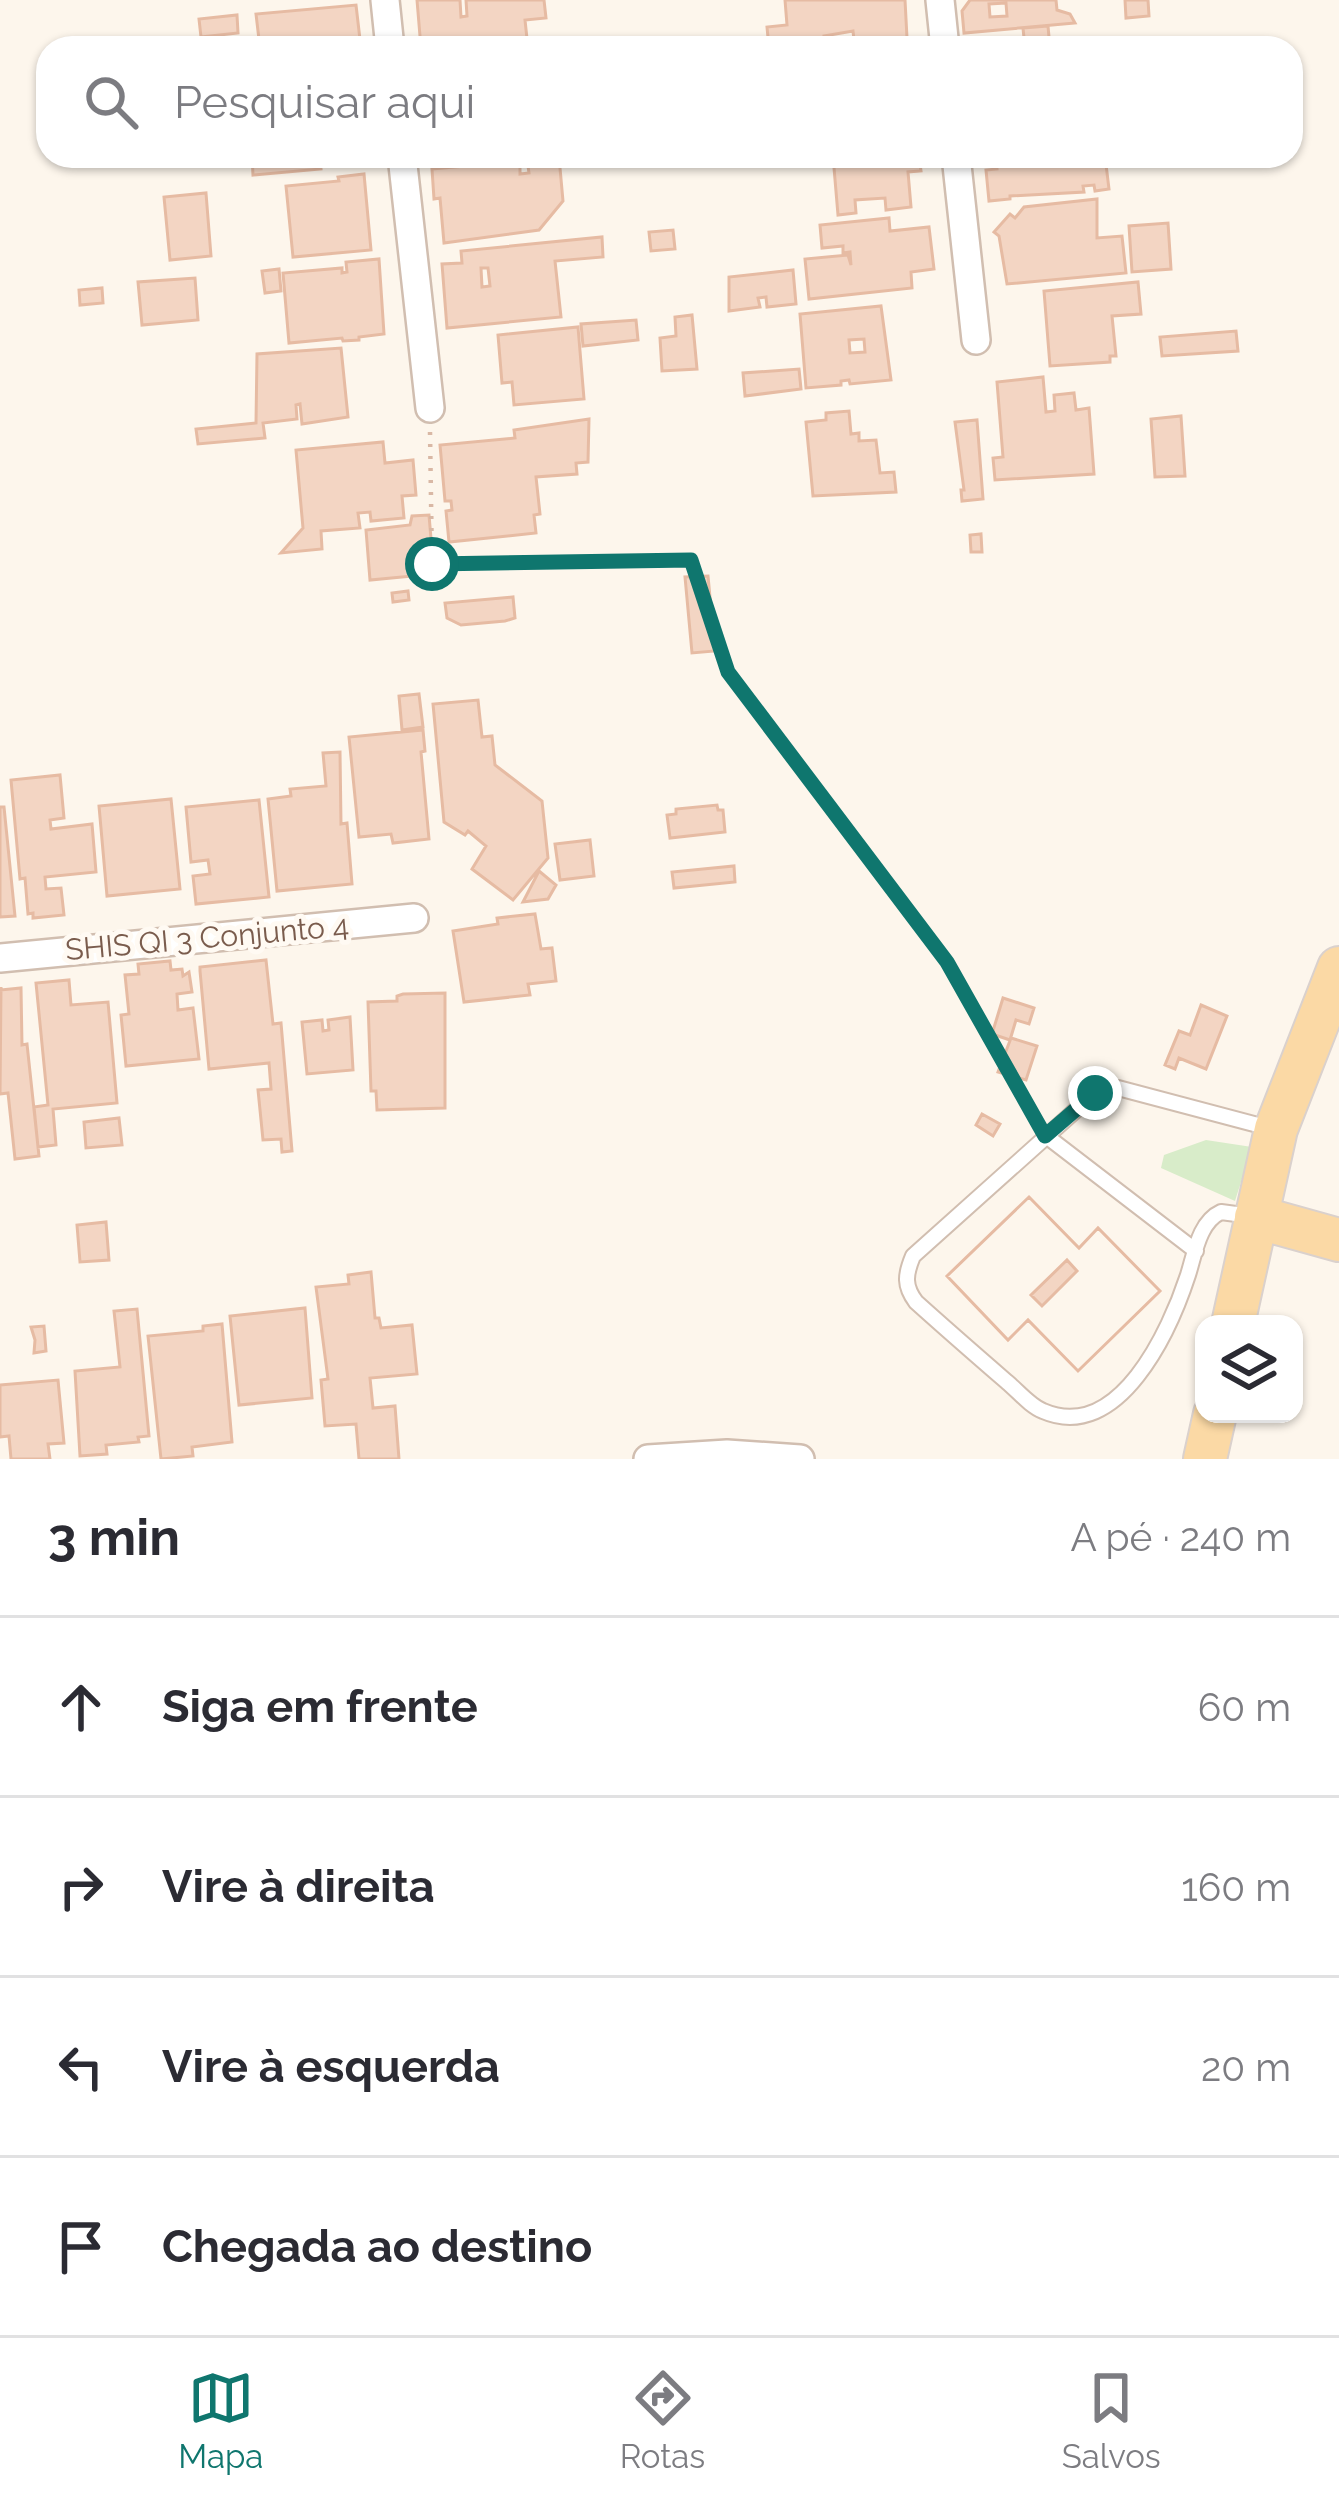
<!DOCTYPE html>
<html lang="pt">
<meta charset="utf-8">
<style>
:root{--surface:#fff;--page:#f7f7f7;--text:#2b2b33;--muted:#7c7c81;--line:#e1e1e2;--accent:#0f766e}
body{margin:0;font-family:Raleway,sans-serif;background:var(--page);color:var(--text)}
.controls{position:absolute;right:36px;bottom:36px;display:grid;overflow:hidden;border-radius:24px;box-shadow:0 3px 9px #0004}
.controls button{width:108px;height:108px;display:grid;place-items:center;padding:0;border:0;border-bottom:3px solid var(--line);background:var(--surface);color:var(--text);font:60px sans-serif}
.stop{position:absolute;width:36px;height:36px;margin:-27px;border:9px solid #0f766e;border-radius:50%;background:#fff}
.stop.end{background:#0f766e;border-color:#fff;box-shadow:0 3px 12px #0008}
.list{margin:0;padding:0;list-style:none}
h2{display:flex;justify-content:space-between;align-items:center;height:156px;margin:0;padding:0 48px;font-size:51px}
h2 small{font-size:39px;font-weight:400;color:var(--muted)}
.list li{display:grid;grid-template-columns:78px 1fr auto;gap:36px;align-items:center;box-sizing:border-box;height:180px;padding:0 48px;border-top:3px solid var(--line)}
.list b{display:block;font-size:45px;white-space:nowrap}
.list em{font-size:39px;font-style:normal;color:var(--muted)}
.icon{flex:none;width:66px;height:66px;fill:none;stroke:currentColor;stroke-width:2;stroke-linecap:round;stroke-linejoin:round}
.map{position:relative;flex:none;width:1339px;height:1459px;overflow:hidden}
.search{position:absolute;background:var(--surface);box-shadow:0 3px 9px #0004;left:36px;right:36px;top:36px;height:132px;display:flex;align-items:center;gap:30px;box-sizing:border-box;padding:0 42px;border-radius:36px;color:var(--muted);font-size:45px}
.sheet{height:876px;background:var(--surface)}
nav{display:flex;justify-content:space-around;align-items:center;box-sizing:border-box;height:168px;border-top:3px solid var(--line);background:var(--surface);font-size:33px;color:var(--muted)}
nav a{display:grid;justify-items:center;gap:6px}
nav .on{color:var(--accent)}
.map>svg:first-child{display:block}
</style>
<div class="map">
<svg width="1339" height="1459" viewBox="0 0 1339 1459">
<rect width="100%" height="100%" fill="#fdf6ec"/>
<!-- green -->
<path fill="#d8ecc9" d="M 1206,1140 L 1252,1147 L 1235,1201 L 1161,1168 L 1164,1155 Z"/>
<!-- building -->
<path fill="#f3d5c3" stroke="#e6bba3" stroke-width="3" fill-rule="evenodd" d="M 417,0 L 460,0 L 461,17 L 467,16 L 466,0 L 544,0 L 546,18 L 525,20 L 528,48 L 421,48 Z
M 785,0 L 905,0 L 907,38 L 864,42 L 864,39 L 854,40 L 853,31 L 824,36 L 825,46 L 769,48 L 767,27 L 787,25 Z
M 1056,0 L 1057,10 L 1070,14 L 1075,23 L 964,33 L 962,11 L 970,0 ZM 1006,3 L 1007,16 L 990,17 L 989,4 Z
M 1125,0 L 1148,0 L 1149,16 L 1126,18 Z
M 356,5 L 361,48 L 260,48 L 256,14 Z
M 237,15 L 238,33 L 201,37 L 199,19 Z
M 1048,26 L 1050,48 L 1025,48 L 1023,28 Z
M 882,41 L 882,48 L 837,48 L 837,45 Z
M 252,156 L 320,156 L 321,169 L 253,175 Z
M 833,156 L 919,156 L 921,171 L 908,172 L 911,207 L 886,210 L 885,198 L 855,200 L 856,213 L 838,215 Z
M 996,156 L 1105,156 L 1109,189 L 1095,191 L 1094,185 L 1083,186 L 1084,192 L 1010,196 L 1010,199 L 989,201 L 986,170 L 997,169 Z
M 559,157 L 563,201 L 539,230 L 444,243 L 440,198 L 434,199 L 432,169 L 520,161 L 520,174 L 529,173 L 527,159 Z
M 364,174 L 371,250 L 293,257 L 286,186 L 339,181 L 338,177 Z
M 206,193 L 211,256 L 170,260 L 164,197 Z
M 1097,199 L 1097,238 L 1122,236 L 1126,273 L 1007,284 L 999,236 L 994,232 L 1010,214 L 1015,218 L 1024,207 Z
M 889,218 L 890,231 L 929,227 L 934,269 L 911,272 L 912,288 L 809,299 L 805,259 L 848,255 L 851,265 L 850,252 L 843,253 L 843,246 L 822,248 L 820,225 Z
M 1168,223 L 1171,269 L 1132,272 L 1129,226 Z
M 673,230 L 675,249 L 651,251 L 649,232 Z
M 602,237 L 603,257 L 555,261 L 561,317 L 447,328 L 442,264 L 462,263 L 461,251 ZM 481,268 L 488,268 L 490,286 L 482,287 Z
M 379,259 L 384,334 L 359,337 L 359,340 L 343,341 L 342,338 L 289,343 L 283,273 L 342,268 L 342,273 L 347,272 L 346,262 Z
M 279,269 L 281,291 L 265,293 L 262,271 Z
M 793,270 L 796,304 L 767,307 L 766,297 L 758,298 L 760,307 L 729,311 L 729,277 Z
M 195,278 L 198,320 L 142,325 L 138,282 Z
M 1138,282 L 1141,314 L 1112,316 L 1116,356 L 1110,356 L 1110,362 L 1050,366 L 1044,291 Z
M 102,288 L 103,303 L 80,305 L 79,290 Z
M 881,306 L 891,380 L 850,384 L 849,380 L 841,381 L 841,385 L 806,388 L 800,314 ZM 864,339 L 865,352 L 850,353 L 849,340 Z
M 692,315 L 697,369 L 662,371 L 660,338 L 676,336 L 675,317 Z
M 636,320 L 638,340 L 583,346 L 581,324 Z
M 578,327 L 584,399 L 514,405 L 512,382 L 502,383 L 498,335 Z
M 1236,331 L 1238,351 L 1162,356 L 1160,337 Z
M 341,348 L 348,417 L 302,424 L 300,404 L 296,405 L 297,419 L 263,423 L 265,438 L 198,444 L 196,429 L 256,423 L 257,354 Z
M 799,369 L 801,389 L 745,396 L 743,373 Z
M 1043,377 L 1046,412 L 1055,411 L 1054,395 L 1074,393 L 1076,410 L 1089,408 L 1094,474 L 995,480 L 993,458 L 1003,457 L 997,382 Z
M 849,411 L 851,434 L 859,433 L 859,441 L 876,440 L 880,473 L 894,472 L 896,492 L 813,496 L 806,422 L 826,420 L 826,413 Z
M 1181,416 L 1185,476 L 1155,477 L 1151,419 Z
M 589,419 L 588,462 L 576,463 L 577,474 L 536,477 L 540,514 L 534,515 L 536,533 L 449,542 L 446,511 L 452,510 L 451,501 L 445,501 L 440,445 L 515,438 L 514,430 Z
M 977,420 L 983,499 L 962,501 L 961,490 L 964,490 L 955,422 Z
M 383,442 L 385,463 L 413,460 L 416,495 L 402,496 L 404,518 L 371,521 L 370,512 L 358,513 L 360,528 L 321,531 L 322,549 L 281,553 L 303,528 L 296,450 Z
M 429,515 L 434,574 L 370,580 L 366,530 L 410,525 L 412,516 Z
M 981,534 L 982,552 L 971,552 L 970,535 Z
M 708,576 L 715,651 L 692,653 L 685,577 Z
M 408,591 L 409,600 L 393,602 L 392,593 Z
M 513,597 L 515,618 L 505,621 L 461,625 L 447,618 L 445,603 Z
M 419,694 L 423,727 L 402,730 L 399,696 Z
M 478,700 L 482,737 L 492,736 L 495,765 L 542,801 L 548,858 L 513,900 L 472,869 L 486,846 L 468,831 L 465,835 L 444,822 L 433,704 Z
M 423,730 L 425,751 L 421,752 L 429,839 L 393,843 L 391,834 L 359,837 L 349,737 Z
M 340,752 L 341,824 L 347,823 L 352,884 L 277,891 L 268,799 L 291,796 L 290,789 L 326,786 L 323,753 Z
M 60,775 L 64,818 L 50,820 L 51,829 L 92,824 L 96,872 L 45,877 L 46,889 L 61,888 L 64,915 L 33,918 L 33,913 L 28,914 L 25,878 L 20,879 L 11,780 Z
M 171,799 L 180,889 L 107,896 L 99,806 Z
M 259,800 L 269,897 L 196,904 L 193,876 L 210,874 L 208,860 L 191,862 L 186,807 Z
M 717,805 L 718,810 L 723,810 L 725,832 L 670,838 L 667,815 L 676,814 L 676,809 Z
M 0,807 L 4,807 L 15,916 L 0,917 Z
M 590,840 L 594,876 L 560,880 L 555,844 Z
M 734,866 L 735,882 L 674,888 L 672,872 Z
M 539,871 L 556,885 L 548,899 L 523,902 Z
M 535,914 L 541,949 L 552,948 L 556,981 L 528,984 L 530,995 L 464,1002 L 453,931 L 498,924 L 497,918 Z
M 266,960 L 273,1024 L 281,1023 L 292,1151 L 282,1152 L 281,1139 L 263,1140 L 258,1090 L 271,1089 L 269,1063 L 209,1069 L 200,971 L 200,967 Z
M 170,961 L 171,970 L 182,969 L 183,976 L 189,972 L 192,992 L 177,994 L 178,1010 L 193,1008 L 199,1059 L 126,1066 L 121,1015 L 129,1014 L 125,975 L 139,974 L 138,964 Z
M 69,980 L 71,1005 L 108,1002 L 117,1103 L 53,1109 L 56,1145 L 38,1147 L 34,1107 L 48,1105 L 36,983 Z
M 1,987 L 1,990 L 21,988 L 22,1045 L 27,1044 L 39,1156 L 15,1159 L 8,1093 L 0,1094 Z
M 445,993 L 445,1108 L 377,1110 L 376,1091 L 371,1091 L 368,1002 L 397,1001 L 397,996 L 403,994 Z
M 1003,998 L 1034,1008 L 1029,1024 L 1016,1020 L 1010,1040 L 992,1034 Z
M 1201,1005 L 1227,1016 L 1206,1069 L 1179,1058 L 1175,1069 L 1165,1065 L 1179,1031 L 1190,1035 Z
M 350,1017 L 353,1070 L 307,1074 L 302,1022 L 322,1020 L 323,1031 L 329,1030 L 328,1020 Z
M 1011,1038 L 1037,1046 L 1026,1080 L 998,1072 Z
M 982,1114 L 1000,1124 L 993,1136 L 976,1125 Z
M 119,1118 L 122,1145 L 86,1148 L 84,1122 Z
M 1029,1197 L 1079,1248 L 1098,1228 L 1160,1291 L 1078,1371 L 1028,1320 L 1008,1340 L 947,1276 ZM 1067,1260 L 1077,1271 L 1042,1306 L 1031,1295 Z
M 1029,1197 L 1079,1248 L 1098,1228 L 1160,1291 L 1078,1371 L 1028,1320 L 1008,1340 L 947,1276 Z
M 106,1222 L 109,1260 L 80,1262 L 77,1225 Z
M 371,1272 L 375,1318 L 379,1318 L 381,1328 L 412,1325 L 417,1374 L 370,1378 L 373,1408 L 395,1406 L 399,1459 L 359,1459 L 356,1424 L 325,1426 L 321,1380 L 328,1379 L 316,1287 L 349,1284 L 348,1275 Z
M 305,1308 L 312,1398 L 239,1405 L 230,1316 Z
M 137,1309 L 149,1436 L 138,1437 L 139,1442 L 106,1445 L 107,1454 L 80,1456 L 75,1371 L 120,1367 L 114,1311 Z
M 222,1324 L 232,1442 L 192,1447 L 193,1456 L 161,1459 L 148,1336 L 203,1331 L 203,1326 Z
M 44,1326 L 46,1351 L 34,1353 L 35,1340 L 31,1327 Z
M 58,1380 L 64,1443 L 48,1444 L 50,1459 L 11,1459 L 9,1436 L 0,1437 L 0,1385 Z"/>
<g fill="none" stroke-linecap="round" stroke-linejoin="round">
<!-- lane casing -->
<g stroke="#d1beb0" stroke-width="18">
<path id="lane" d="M 1045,1135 L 1196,1251
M 1251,1216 L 1221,1212 C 1199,1222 1195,1253 1188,1275 C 1170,1330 1119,1444 1043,1411 C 1030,1406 1018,1391 1007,1382 C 977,1356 946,1329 916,1302 C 904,1286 905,1275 913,1256 L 1095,1093 L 1118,1088 L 1273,1129"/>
</g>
<!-- street casing -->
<g stroke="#d1beb0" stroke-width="32">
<path id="street" d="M 385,0 L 390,48
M 940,0 L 945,48
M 402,156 L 430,408
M 956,156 L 976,340
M 0,958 L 414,918
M 648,1459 L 727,1454 L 800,1459"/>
</g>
<!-- primary casing -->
<g stroke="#dad1cd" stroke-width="46">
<path id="primary" d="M 1256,1217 L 1339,1240
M 1233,1324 L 1276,1129 L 1339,968
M 1205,1459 L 1215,1414"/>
</g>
<!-- path -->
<path stroke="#d9b8a5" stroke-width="4.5" stroke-dasharray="3 9" stroke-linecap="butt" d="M 430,432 L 432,564 L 691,560 L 728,672 L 947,961 L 1035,1118"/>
<!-- lane -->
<use href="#lane" stroke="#fff" stroke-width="14"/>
<!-- street -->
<use href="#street" stroke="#fff" stroke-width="27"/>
<!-- primary -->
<use href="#primary" stroke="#fbd9a5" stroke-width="42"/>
</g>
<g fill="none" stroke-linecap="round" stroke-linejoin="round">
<!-- route -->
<path stroke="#0f766e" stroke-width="15" d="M 432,564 L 691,560 L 728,672 L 947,962 L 1045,1136 L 1095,1093"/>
</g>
<g text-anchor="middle" stroke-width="10" stroke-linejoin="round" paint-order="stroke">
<!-- street labels -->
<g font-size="30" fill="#7a5c4d" stroke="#fffaf3">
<text transform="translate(207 938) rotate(-5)" y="10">SHIS QI 3 Conjunto 4</text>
</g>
</g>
</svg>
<div class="controls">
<button><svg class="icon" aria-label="layers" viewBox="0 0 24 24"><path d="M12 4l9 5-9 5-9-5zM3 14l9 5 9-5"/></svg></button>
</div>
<div class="stop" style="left:432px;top:564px"></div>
<div class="stop end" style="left:1095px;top:1093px"></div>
<div class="search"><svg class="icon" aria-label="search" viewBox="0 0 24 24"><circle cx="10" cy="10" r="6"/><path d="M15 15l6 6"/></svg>Pesquisar aqui</div>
</div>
<section class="sheet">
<h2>3 min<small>A pé · 240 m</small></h2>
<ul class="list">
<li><svg class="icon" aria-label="ahead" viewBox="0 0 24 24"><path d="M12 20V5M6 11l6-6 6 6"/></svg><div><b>Siga em frente</b></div><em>60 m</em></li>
<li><svg class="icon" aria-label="right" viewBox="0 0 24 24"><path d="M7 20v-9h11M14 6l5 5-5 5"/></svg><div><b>Vire à direita</b></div><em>160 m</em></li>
<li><svg class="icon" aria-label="left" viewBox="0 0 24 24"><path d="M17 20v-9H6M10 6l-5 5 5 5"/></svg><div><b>Vire à esquerda</b></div><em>20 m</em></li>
<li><svg class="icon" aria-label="arrive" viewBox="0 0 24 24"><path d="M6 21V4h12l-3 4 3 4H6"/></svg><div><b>Chegada ao destino</b></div></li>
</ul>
</section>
<nav>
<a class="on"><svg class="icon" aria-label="map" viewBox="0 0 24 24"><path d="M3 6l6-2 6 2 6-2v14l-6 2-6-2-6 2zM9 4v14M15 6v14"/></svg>Mapa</a>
<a><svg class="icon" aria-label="directions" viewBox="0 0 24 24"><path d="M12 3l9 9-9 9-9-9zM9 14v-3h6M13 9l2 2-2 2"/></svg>Rotas</a>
<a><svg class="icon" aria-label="saved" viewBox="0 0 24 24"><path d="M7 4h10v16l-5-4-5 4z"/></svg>Salvos</a>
</nav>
